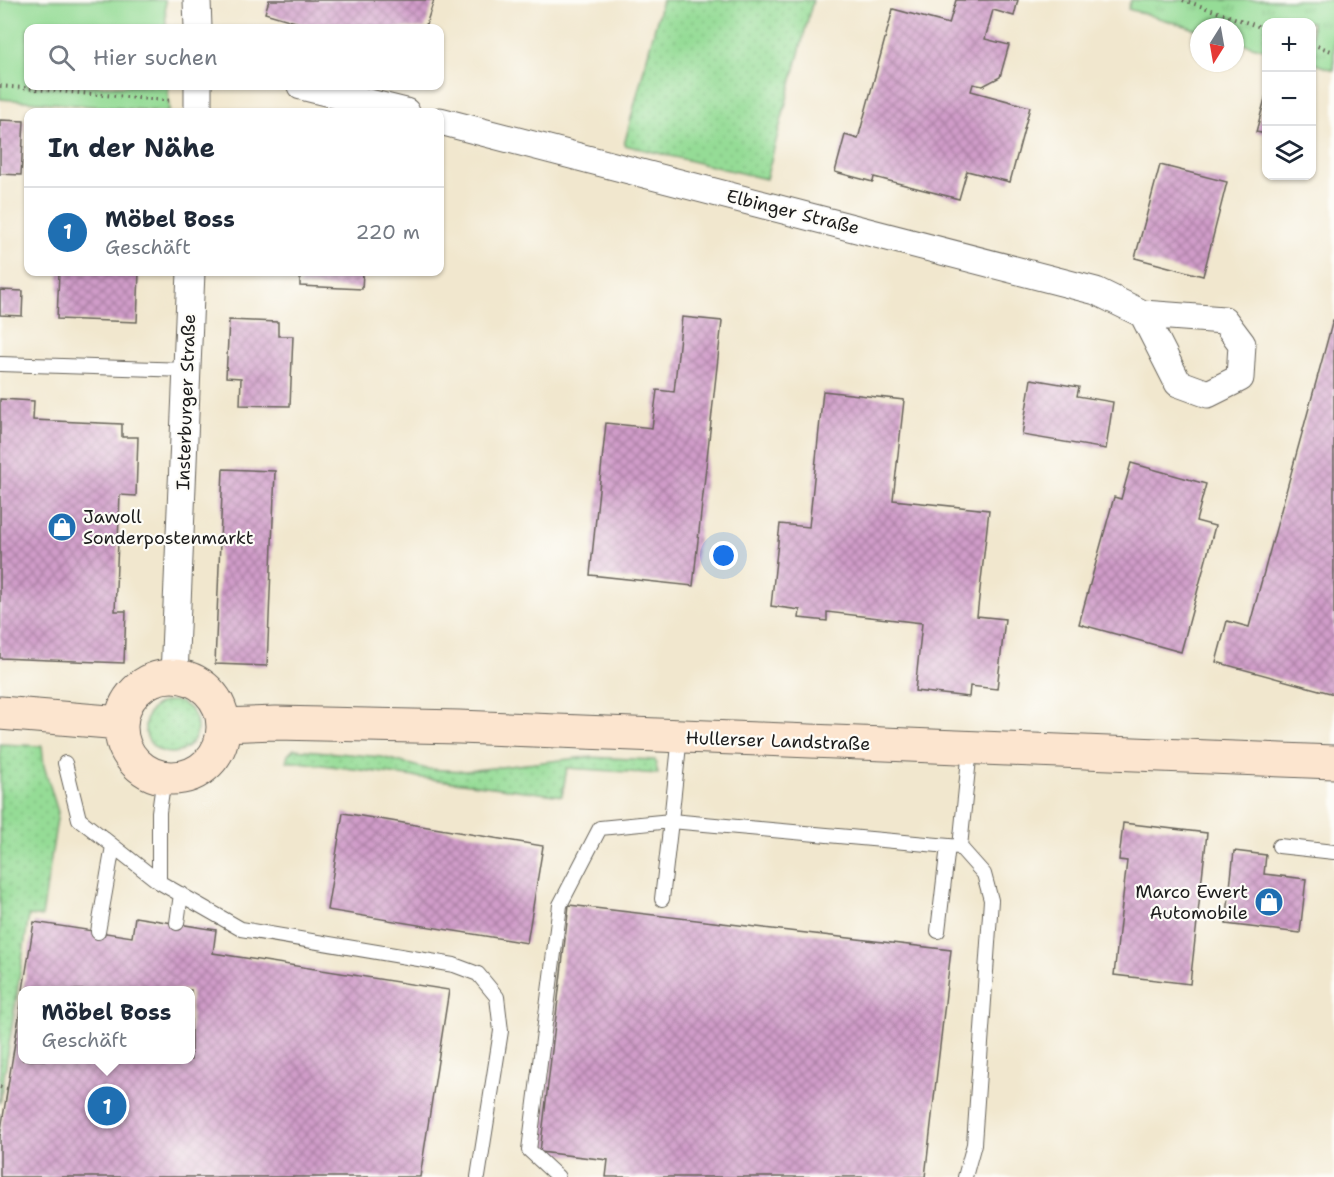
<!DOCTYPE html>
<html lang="de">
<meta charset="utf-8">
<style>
:root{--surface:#fff;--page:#f6f6f7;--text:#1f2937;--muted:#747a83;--line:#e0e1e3;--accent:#1f6fb2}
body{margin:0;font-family:"Shantell Sans",sans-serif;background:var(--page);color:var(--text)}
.controls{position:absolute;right:18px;top:18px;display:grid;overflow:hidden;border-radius:12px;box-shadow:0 2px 4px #0004}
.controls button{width:54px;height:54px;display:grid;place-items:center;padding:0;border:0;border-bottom:2px solid var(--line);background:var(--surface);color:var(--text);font:30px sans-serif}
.compass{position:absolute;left:1190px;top:18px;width:54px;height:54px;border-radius:50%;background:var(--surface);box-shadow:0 2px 4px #0004;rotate:191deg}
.you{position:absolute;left:724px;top:556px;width:21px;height:21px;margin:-15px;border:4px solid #fff;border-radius:50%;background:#1a73e8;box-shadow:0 0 0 9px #1a73e833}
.badge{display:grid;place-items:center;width:39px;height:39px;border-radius:50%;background:var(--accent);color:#fff;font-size:20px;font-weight:700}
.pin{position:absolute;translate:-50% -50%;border:3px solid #fff;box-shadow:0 2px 6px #0006}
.popup{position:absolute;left:18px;top:986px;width:177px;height:78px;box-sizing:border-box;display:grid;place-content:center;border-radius:12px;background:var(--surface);filter:drop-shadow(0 2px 4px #0005);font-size:20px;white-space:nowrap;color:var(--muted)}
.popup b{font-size:22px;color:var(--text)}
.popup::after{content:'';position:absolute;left:50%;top:100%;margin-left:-12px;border:12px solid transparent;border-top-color:var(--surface)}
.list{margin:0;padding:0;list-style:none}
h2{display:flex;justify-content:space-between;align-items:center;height:78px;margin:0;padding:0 24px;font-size:26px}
h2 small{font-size:20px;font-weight:400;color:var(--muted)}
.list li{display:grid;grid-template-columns:39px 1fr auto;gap:18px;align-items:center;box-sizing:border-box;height:90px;padding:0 24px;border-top:2px solid var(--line)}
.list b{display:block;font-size:22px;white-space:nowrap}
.list p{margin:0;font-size:20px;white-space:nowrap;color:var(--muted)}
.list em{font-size:20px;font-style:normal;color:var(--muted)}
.icon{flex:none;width:33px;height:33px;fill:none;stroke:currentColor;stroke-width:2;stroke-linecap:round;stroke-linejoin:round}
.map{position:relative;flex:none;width:1334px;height:1177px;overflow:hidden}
.search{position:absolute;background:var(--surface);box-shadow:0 2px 4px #0004;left:24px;top:24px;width:420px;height:66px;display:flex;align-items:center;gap:15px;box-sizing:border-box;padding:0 21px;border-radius:12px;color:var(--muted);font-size:22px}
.panel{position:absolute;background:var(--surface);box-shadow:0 2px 4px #0004;left:24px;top:108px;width:420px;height:168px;border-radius:12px}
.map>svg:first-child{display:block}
</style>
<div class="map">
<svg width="1334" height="1177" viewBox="0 0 1334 1177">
<defs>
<pattern id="grass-dots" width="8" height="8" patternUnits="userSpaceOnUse" patternTransform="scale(1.5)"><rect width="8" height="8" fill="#95dc96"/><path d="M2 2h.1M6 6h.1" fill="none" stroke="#80bc81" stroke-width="1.8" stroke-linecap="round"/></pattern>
<pattern id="park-tufts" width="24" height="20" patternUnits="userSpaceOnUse" patternTransform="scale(1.5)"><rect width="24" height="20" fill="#95dc96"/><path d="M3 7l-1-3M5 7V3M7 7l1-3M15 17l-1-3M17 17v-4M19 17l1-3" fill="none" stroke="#80bc81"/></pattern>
<pattern id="building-cross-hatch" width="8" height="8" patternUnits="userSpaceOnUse" patternTransform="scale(1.5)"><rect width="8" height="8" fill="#d09cc9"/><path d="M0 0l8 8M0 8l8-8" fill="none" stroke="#a87ea2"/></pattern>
</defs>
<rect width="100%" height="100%" fill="#fdfcf7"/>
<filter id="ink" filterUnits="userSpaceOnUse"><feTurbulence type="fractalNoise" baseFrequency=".0167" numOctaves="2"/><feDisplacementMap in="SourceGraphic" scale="12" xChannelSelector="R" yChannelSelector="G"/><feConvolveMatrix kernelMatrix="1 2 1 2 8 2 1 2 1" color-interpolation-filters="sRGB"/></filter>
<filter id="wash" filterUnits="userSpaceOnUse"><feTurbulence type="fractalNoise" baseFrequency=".008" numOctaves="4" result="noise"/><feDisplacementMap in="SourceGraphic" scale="24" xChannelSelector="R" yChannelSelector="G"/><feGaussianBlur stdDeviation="1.35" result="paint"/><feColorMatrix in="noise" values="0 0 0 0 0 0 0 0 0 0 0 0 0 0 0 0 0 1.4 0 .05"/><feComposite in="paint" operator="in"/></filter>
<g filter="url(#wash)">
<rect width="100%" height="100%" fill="#f1e7ce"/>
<!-- grass -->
<path fill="url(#grass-dots)" stroke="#587c59" stroke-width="1.5" d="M 662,0 L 813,0 L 766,179 L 624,145 Z
M145 727a26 26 0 1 1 52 0a26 26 0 1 1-52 0Z
M 0,744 L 42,746 L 44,766 L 58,812 L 42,917 L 29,915 L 0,1104 Z
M 294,749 L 382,757 L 427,769 L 465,771 L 587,757 L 655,760 L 658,774 L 567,768 L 562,796 L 299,762 L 286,762 L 288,755 Z"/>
<!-- park -->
<path fill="url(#park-tufts)" stroke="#587c59" stroke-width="1.5" d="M 1131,0 L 1334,0 L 1334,70 L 1312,63 L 1312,22 L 1266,22 L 1266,50 L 1235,41 L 1235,27 L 1199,27 L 1199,30 L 1128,9 Z"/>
<!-- garden -->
<path fill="#95dc96" stroke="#587c59" stroke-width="1.5" d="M 0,0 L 165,0 L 166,28 L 28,28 L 28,86 L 168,86 L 169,112 L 0,99 Z"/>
<g id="blocks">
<!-- building -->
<path fill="url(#building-cross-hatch)" d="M 269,0 L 434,0 L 425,28 L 316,28 L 265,13 Z
M 956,0 L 1018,0 L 1014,16 L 993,10 L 985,39 L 1009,45 L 1000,77 L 983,86 L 973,84 L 971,91 L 1030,107 L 1010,182 L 967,171 L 959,199 L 874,177 L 873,182 L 835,172 L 845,135 L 858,139 L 893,9 L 949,24 Z
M 1266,95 L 1266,134 L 1256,132 Z
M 0,120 L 24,121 L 21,175 L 0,174 Z
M 1160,165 L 1227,182 L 1203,276 L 1135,258 Z
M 59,272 L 139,272 L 137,322 L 57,319 Z
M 300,272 L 363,272 L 362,289 L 300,286 Z
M 0,290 L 23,291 L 22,316 L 0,315 Z
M 682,317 L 722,321 L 693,586 L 590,575 L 606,423 L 652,428 L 657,390 L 674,392 Z
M 229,320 L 278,322 L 278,336 L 293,336 L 290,406 L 240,405 L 241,378 L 226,377 Z
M 1333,320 L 1334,320 L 1334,694 L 1216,662 L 1227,621 L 1249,627 Z
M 1031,379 L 1079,387 L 1077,396 L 1113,402 L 1106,449 L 1022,435 Z
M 823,391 L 904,400 L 893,500 L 989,510 L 977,616 L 1005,619 L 997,689 L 970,686 L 969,697 L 915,691 L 922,623 L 827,612 L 827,621 L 799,618 L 800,610 L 771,606 L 780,524 L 809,527 Z
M 0,399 L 34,401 L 33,420 L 122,424 L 122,437 L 138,437 L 136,496 L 120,495 L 115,611 L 126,611 L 124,663 L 0,658 Z
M 1131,463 L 1206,484 L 1196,521 L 1215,526 L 1181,652 L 1079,624 L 1114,497 L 1121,499 Z
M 223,469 L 275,471 L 267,666 L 215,664 Z
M 343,813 L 543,846 L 527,943 L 327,910 Z
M 1123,823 L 1207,833 L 1190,984 L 1114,975 L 1127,861 L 1119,860 Z
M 1234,851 L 1266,855 L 1264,874 L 1306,879 L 1300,933 L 1226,924 Z
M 569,905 L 951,950 L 925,1177 L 606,1177 L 608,1160 L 540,1152 Z
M 135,917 L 216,930 L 213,953 L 449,990 L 420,1177 L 0,1177 L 0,1136 L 22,998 L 23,1060 L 191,1060 L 191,990 L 23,990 L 34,922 L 132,937 Z"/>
</g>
</g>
<g filter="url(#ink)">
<use href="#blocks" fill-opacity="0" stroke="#67635a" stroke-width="1.5"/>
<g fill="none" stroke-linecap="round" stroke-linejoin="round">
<!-- lane casing -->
<g stroke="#67635a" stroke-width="16">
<path id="lane" d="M 0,364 L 187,370
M 680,736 L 671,821 L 960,847 L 970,749
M 65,763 L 79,819 L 159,882 L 241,929 L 454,965 L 478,974 L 497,997 L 501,1031 L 478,1177
M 1279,846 L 1334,852
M 960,847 L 984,874 L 991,900 L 974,1144 L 965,1177
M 159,882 L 159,812 L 164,777
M 177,923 L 181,894
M 938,931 L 948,846
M 98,932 L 113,846
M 558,1177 L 529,1150 L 560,905 L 600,828 L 671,821 L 662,899"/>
</g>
<!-- street casing -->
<g stroke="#67635a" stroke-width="29">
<path id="street" d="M 197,0 L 198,28
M 301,86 L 406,112
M 198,112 L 198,86
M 440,121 L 1096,291 L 1143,314 L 1224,320 L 1242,344 L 1240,378 L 1208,394 L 1178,383 L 1143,314
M 174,676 L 191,272"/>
</g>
<!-- secondary casing -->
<g stroke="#67635a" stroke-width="35">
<path id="secondary" d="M121 727a51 51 0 1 1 102 0a51 51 0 1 1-102 0Z
M 0,713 L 121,723
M 223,725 L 276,723 L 459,727 L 1334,762"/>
</g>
<!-- path -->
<path stroke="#67635a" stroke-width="4" stroke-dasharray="1.5 4.5" stroke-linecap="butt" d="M 1183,0 L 1266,29
M 1312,44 L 1334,52
M 0,86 L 173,101
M 0,1087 L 8,1089"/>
<!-- lane -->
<use href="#lane" stroke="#fff" stroke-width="14"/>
<!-- street -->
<use href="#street" stroke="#fff" stroke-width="27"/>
<!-- secondary -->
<use href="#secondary" stroke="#fce5cf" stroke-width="33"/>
</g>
</g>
<!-- icons -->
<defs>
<g id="shop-disc" transform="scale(1.5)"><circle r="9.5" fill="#1f6fb2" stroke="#fdfcf7"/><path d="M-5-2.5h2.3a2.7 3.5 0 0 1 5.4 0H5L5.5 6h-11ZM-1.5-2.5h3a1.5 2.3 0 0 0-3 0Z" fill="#fff"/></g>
</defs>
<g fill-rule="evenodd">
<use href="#shop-disc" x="62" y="527"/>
<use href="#shop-disc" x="1269" y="902"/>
</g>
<g text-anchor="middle" stroke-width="4.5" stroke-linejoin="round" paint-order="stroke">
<!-- street labels -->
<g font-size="18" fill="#1c1c1c" stroke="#fdfcf7">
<text transform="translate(793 212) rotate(14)" y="6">Elbinger Straße</text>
<text transform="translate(186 402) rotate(-88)" y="6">Insterburger Straße</text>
<text transform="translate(778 741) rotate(2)" y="6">Hullerser Landstraße</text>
</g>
<!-- poi labels -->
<g font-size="18" fill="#1c1c1c" stroke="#fdfcf7" text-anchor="start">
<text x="83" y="523">Jawoll<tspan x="83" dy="21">Sonderpostenmarkt</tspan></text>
<text x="1248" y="898" text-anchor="end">Marco Ewert<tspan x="1248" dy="21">Automobile</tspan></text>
</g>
</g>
</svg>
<div class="controls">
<button>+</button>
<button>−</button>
<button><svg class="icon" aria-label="layers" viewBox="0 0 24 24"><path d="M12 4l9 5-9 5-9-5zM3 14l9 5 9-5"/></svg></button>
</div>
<svg class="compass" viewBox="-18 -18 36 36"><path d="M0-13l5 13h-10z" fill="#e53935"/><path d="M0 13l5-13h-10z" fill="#747a83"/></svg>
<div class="you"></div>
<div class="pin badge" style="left:107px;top:1106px">1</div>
<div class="popup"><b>Möbel Boss</b>Geschäft</div>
<div class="search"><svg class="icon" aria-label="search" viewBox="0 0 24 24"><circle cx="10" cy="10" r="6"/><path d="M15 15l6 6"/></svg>Hier suchen</div>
<section class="panel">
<h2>In der Nähe<small></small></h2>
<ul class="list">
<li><span class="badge">1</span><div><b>Möbel Boss</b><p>Geschäft</p></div><em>220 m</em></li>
</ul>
</section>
</div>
